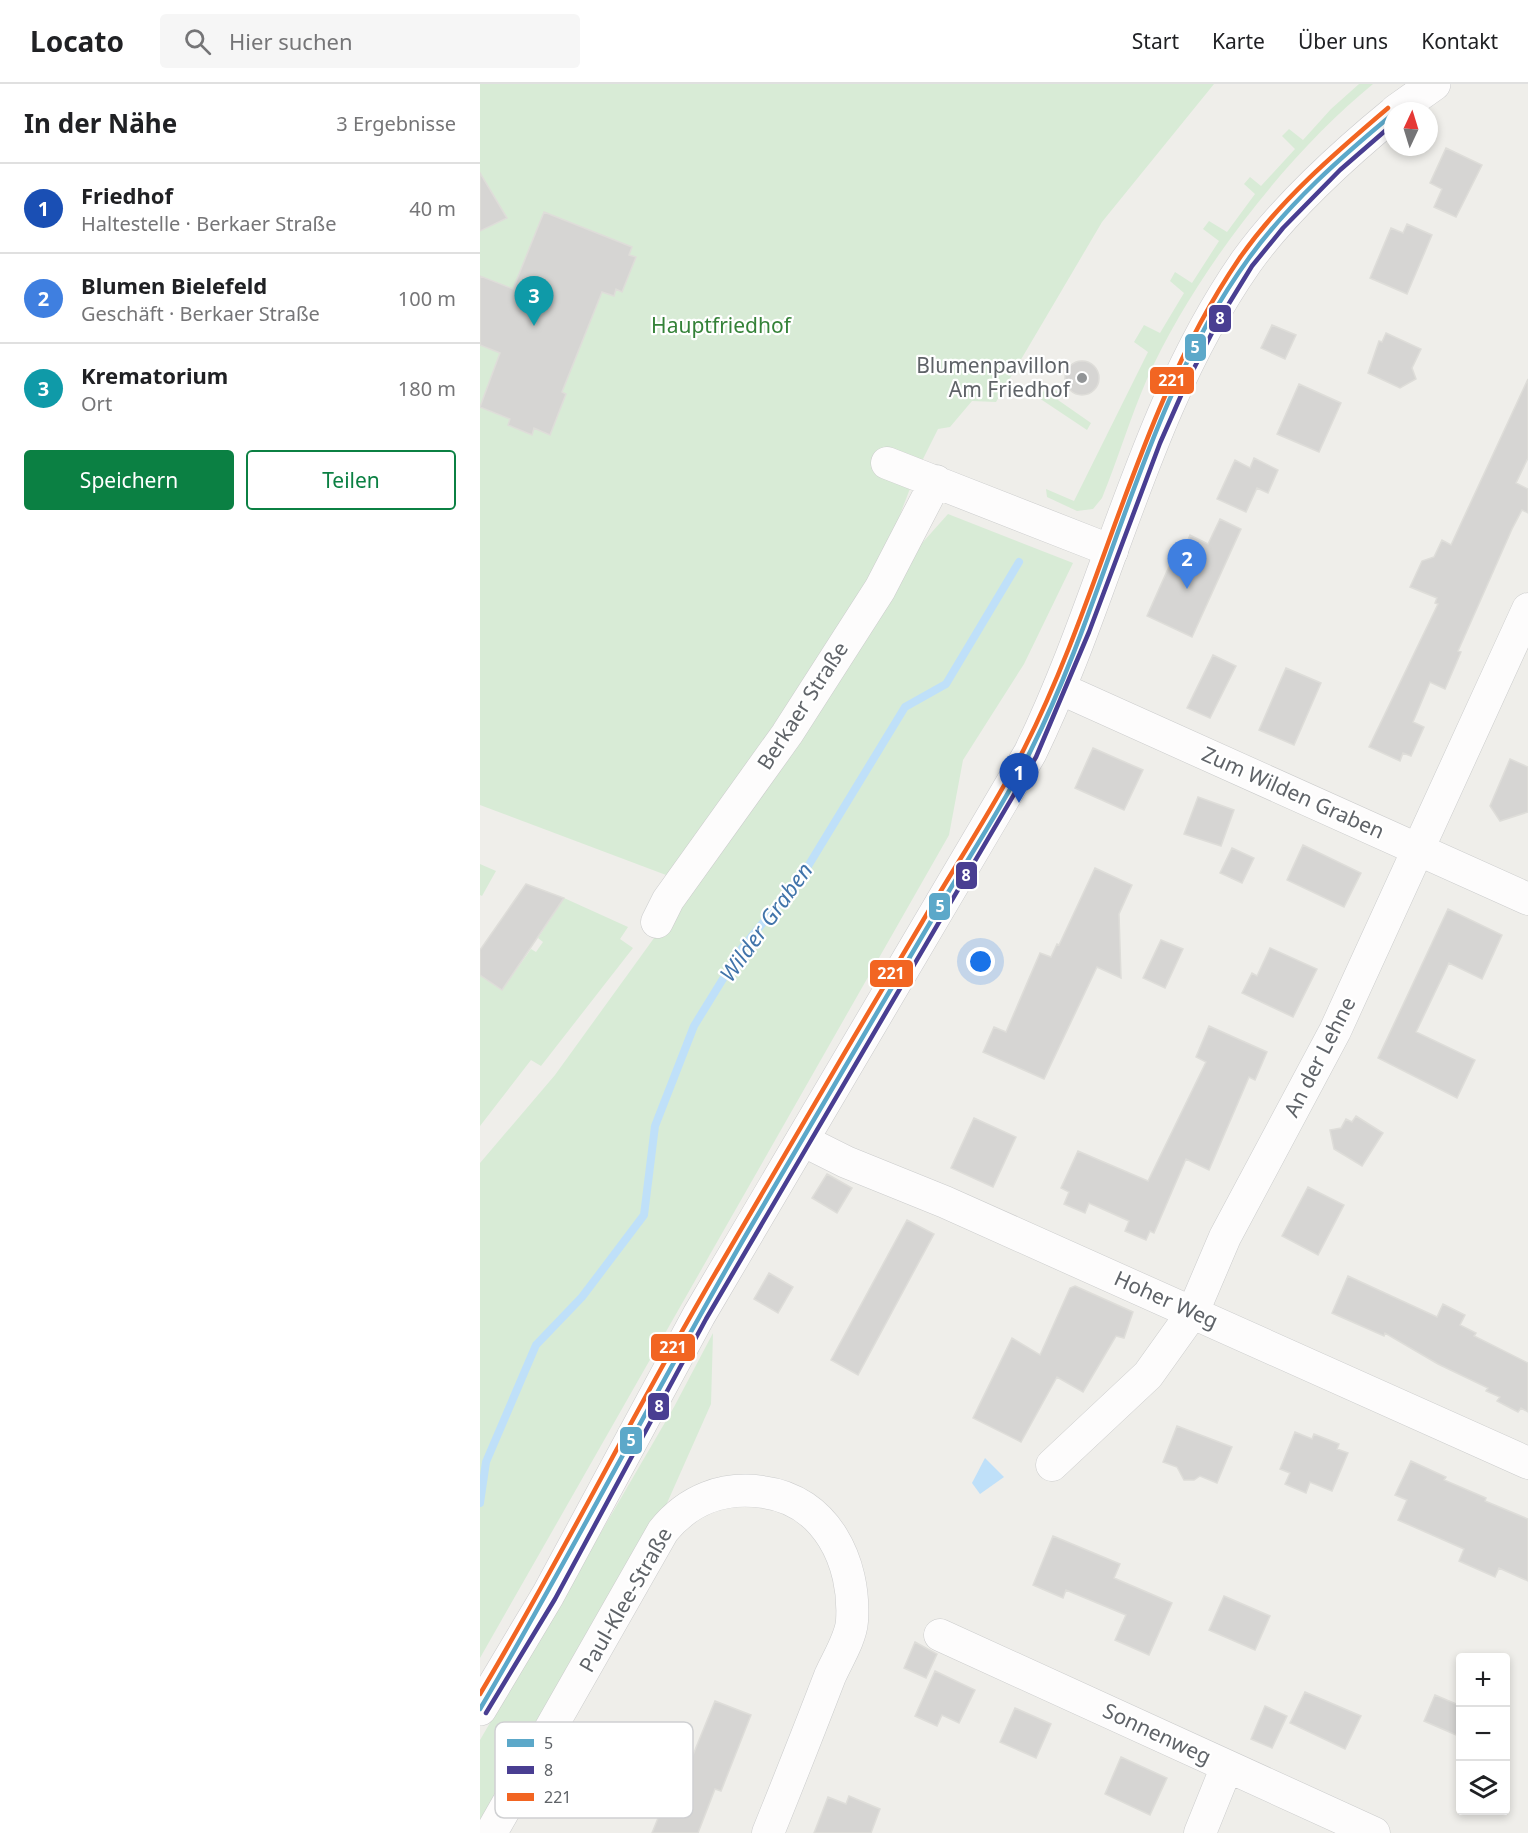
<!DOCTYPE html>
<html lang="de">
<meta charset="utf-8">
<style>
:root{--surface:#fff;--page:#f6f6f6;--text:#202124;--muted:#757577;--line:#e0e0e0;--accent:#0b8043}
body{margin:0;font-family:"Noto Sans",sans-serif;background:var(--page);color:var(--text)}
.controls{position:absolute;right:18px;bottom:18px;display:grid;overflow:hidden;border-radius:6px;box-shadow:0 3px 9px #0003}
.controls button{width:54px;height:54px;display:grid;place-items:center;padding:0;border:0;border-bottom:2px solid var(--line);background:var(--surface);color:var(--text);font:30px sans-serif}
.compass{position:absolute;left:904px;top:18px;width:54px;height:54px;border-radius:50%;background:var(--surface);box-shadow:0 3px 9px #0003;rotate:4deg}
.you{position:absolute;left:501px;top:878px;width:21px;height:21px;margin:-15px;border:4px solid #fff;border-radius:50%;background:#1a73e8;box-shadow:0 0 0 9px #1a73e833}
.badge{display:grid;place-items:center;width:39px;height:39px;border-radius:50%;background:var(--accent);color:#fff;font-size:20px;font-weight:700}
.pin{position:absolute;translate:-50% -50px;filter:drop-shadow(0 2px 3px #0008)}
.pin::after{content:'';position:absolute;top:32px;width:21px;height:18px;background:inherit;clip-path:polygon(0 0,100% 0,50% 100%)}
.list{margin:0;padding:0;list-style:none}
h2{display:flex;justify-content:space-between;align-items:center;height:78px;margin:0;padding:0 24px;font-size:26px}
h2 small{font-size:20px;font-weight:400;color:var(--muted)}
.list li{display:grid;grid-template-columns:39px 1fr auto;gap:18px;align-items:center;box-sizing:border-box;height:90px;padding:0 24px;border-top:2px solid var(--line)}
.list b{display:block;font-size:22px;white-space:nowrap}
.list p{margin:0;font-size:20px;white-space:nowrap;color:var(--muted)}
.list em{font-size:20px;font-style:normal;color:var(--muted)}
.actions{display:flex;gap:12px;padding:18px 24px}
.actions a{flex:1;padding:14px 0;border:2px solid var(--accent);border-radius:6px;text-align:center;font-size:21px;color:var(--accent)}
.actions .main{background:var(--accent);color:#fff}
.icon{flex:none;width:33px;height:33px;fill:none;stroke:currentColor;stroke-width:2;stroke-linecap:round;stroke-linejoin:round}
.map{position:relative;flex:none;width:1048px;height:1749px;overflow:hidden}
header{display:flex;align-items:center;gap:36px;box-sizing:border-box;height:84px;padding:0 30px;background:var(--surface);border-bottom:2px solid var(--line)}
header strong{font-size:28px}
nav{display:flex;gap:33px;margin-inline-start:auto;font-size:21px}
.search{width:420px;height:54px;background:var(--page);display:flex;align-items:center;gap:15px;box-sizing:border-box;padding:0 21px;border-radius:6px;color:var(--muted);font-size:22px}
main{display:flex}
aside{flex:1;background:var(--surface)}
.map>svg:first-child{display:block}
</style>
<header>
<strong>Locato</strong>
<div class="search"><svg class="icon" aria-label="search" viewBox="0 0 24 24"><circle cx="10" cy="10" r="6"/><path d="M15 15l6 6"/></svg>Hier suchen</div>
<nav><a>Start</a><a>Karte</a><a>Über uns</a><a>Kontakt</a></nav>
</header>
<main>
<aside>
<h2>In der Nähe<small>3 Ergebnisse</small></h2>
<ul class="list">
<li><span class="badge" style="background:#1a4fb4">1</span><div><b>Friedhof</b><p>Haltestelle · Berkaer Straße</p></div><em>40 m</em></li>
<li><span class="badge" style="background:#3f7fe0">2</span><div><b>Blumen Bielefeld</b><p>Geschäft · Berkaer Straße</p></div><em>100 m</em></li>
<li><span class="badge" style="background:#0f9aa8">3</span><div><b>Krematorium</b><p>Ort</p></div><em>180 m</em></li>
</ul>
<div class="actions"><a class="main">Speichern</a><a>Teilen</a></div>
</aside>
<div class="map">
<svg width="1048" height="1749" viewBox="0 0 1048 1749">
<rect width="100%" height="100%" fill="#efeeea"/>
<!-- green -->
<path fill="#d8ebd6" d="M 0,0 L 734,0 L 622,138 L 516,318 L 492,317 L 470,343 L 458,345 L 436,389 L 393,501 L 194,794 L 0,721 Z
M 879,0 L 893,0 C 806,71 713,192 667,295 C 650,334 638,375 622,414 L 613,425 L 597,427 L 567,413 L 566,405 L 594,417 L 668,268 L 654,258 L 664,241 L 680,249 L 704,209 L 690,197 L 695,188 L 712,199 L 739,157 L 723,145 L 729,137 L 747,148 L 775,110 L 764,100 L 770,93 L 781,102 L 815,65 L 802,52 L 809,45 L 823,56 L 851,25 Z
M 568,301 L 581,310 L 578,316 L 611,339 L 607,346 L 559,314 Z
M 468,430 L 593,479 L 544,580 L 483,676 L 469,751 L 0,1574 L 0,1079 L 75,991 L 182,843 L 435,467 Z
M 0,780 L 16,787 L 2,812 L 0,811 Z
M 84,814 L 148,843 L 140,855 L 153,864 L 61,982 L 51,976 L 0,1042 L 0,891 L 22,906 L 51,865 L 56,868 L 63,858 L 58,854 Z
M 233,1249 L 231,1320 L 176,1444 L 0,1749 L 0,1656 L 194,1323 Z"/>
<!-- water -->
<path fill="#bfe0f9" d="M 505,1374 L 524,1393 L 500,1410 L 492,1399 Z"/>
<g fill="none" stroke-linecap="round" stroke-linejoin="round">
<!-- stream -->
<path stroke="#bfe0f9" stroke-width="8" d="M 0,1419 L 6,1378 L 56,1261 L 102,1213 L 164,1131 L 175,1042 L 214,942 L 262,864 L 322,792 L 425,623 L 466,600 L 539,478"/>
</g>
<!-- building -->
<path fill="#d6d5d3" stroke="#deddd9" stroke-width="1.5" d="M 966,64 L 1002,81 L 976,133 L 954,123 L 962,105 L 950,99 Z
M 0,89 L 27,134 L 0,147 Z
M 64,128 L 152,163 L 149,171 L 156,173 L 142,208 L 136,205 L 134,212 L 122,208 L 82,308 L 86,310 L 70,351 L 54,344 L 52,351 L 28,341 L 30,335 L 0,323 L 20,269 L 0,261 L 0,192 L 33,205 Z
M 927,140 L 952,151 L 927,210 L 890,194 L 911,144 L 923,149 Z
M 792,241 L 816,251 L 805,275 L 781,264 Z
M 906,249 L 941,265 L 932,284 L 936,295 L 920,304 L 888,289 L 899,257 L 902,258 Z
M585 294a17 17 0 1 1 34 0a17 17 0 1 1-34 0Z
M 1048,295 L 1048,374 L 1036,399 L 1048,405 L 1048,429 L 1042,426 L 1032,445 L 978,567 L 981,568 L 965,605 L 950,598 L 933,638 L 944,643 L 931,672 L 923,669 L 920,677 L 889,663 L 958,520 L 955,519 L 957,514 L 930,503 L 942,477 L 954,473 L 962,456 L 971,461 Z
M 819,300 L 861,319 L 839,368 L 797,350 Z
M 774,374 L 798,386 L 788,409 L 777,404 L 766,428 L 737,415 L 755,376 L 770,384 Z
M 740,435 L 761,445 L 712,553 L 667,532 L 696,467 L 702,469 L 710,451 L 728,460 Z
M 733,571 L 756,582 L 730,634 L 707,624 Z
M 806,584 L 841,599 L 814,661 L 779,646 Z
M 613,664 L 663,686 L 644,726 L 595,704 Z
M 1030,675 L 1048,683 L 1048,728 L 1020,737 L 1010,722 Z
M 718,713 L 754,726 L 741,762 L 704,750 Z
M 823,761 L 881,789 L 864,823 L 807,796 Z
M 752,764 L 774,774 L 762,799 L 740,789 Z
M 615,784 L 652,801 L 639,830 L 641,894 L 617,883 L 564,995 L 503,968 L 514,943 L 526,948 L 560,869 L 571,873 L 577,860 L 579,861 Z
M 46,800 L 84,814 L 22,906 L 0,891 L 0,866 Z
M 968,825 L 1022,851 L 1002,895 L 969,879 L 936,948 L 995,976 L 977,1014 L 898,974 Z
M 681,856 L 703,865 L 685,904 L 663,894 Z
M 790,864 L 837,885 L 813,933 L 762,909 L 772,889 L 777,892 Z
M 729,942 L 787,968 L 775,996 L 769,993 L 729,1086 L 706,1075 L 674,1149 L 670,1147 L 666,1156 L 645,1147 L 649,1137 L 609,1119 L 605,1129 L 584,1120 L 589,1108 L 581,1104 L 598,1067 L 668,1097 L 726,978 L 716,973 Z
M 876,1032 L 903,1049 L 882,1082 L 854,1065 L 850,1046 L 861,1044 L 866,1035 L 872,1038 Z
M 494,1034 L 536,1053 L 513,1103 L 471,1084 Z
M 347,1090 L 372,1104 L 357,1129 L 332,1114 Z
M 828,1103 L 864,1121 L 838,1171 L 802,1152 Z
M 427,1136 L 454,1150 L 378,1291 L 351,1276 Z
M 289,1189 L 313,1203 L 298,1229 L 274,1215 Z
M 868,1192 L 957,1233 L 963,1220 L 985,1231 L 980,1241 L 996,1249 L 994,1252 L 1048,1279 L 1048,1328 L 1041,1324 L 1038,1328 L 1017,1317 L 1020,1313 L 1006,1307 L 1008,1304 L 958,1280 L 905,1249 L 904,1252 L 852,1229 Z
M 595,1202 L 653,1228 L 644,1254 L 636,1252 L 603,1308 L 577,1293 L 541,1358 L 493,1334 L 532,1254 L 560,1271 L 590,1204 Z
M 697,1342 L 752,1363 L 737,1399 L 720,1392 L 714,1396 L 704,1396 L 697,1383 L 683,1378 Z
M 815,1348 L 832,1355 L 834,1350 L 859,1360 L 857,1365 L 868,1369 L 852,1407 L 830,1398 L 826,1409 L 805,1400 L 810,1389 L 800,1385 Z
M 931,1377 L 966,1393 L 964,1396 L 1006,1414 L 1005,1417 L 1048,1435 L 1048,1497 L 1019,1484 L 1015,1493 L 979,1477 L 984,1465 L 918,1436 L 927,1416 L 915,1411 Z
M 573,1452 L 640,1480 L 634,1494 L 692,1519 L 669,1571 L 635,1556 L 646,1531 L 586,1506 L 583,1514 L 553,1501 Z
M 744,1512 L 790,1532 L 775,1566 L 729,1546 Z
M 435,1558 L 457,1570 L 446,1594 L 424,1584 Z
M 455,1587 L 495,1606 L 479,1639 L 462,1631 L 457,1642 L 435,1632 Z
M 825,1608 L 881,1632 L 865,1665 L 810,1639 Z
M 955,1611 L 981,1622 L 981,1653 L 944,1637 Z
M 235,1617 L 271,1631 L 241,1707 L 235,1705 L 218,1749 L 172,1749 L 187,1712 L 195,1715 Z
M 785,1622 L 807,1632 L 792,1664 L 771,1655 Z
M 535,1624 L 571,1640 L 556,1674 L 520,1658 Z
M 641,1673 L 687,1694 L 670,1731 L 625,1710 Z
M 369,1712 L 400,1725 L 391,1749 L 334,1749 L 348,1713 L 366,1720 Z"/>
<g fill="none" stroke-linecap="round" stroke-linejoin="round">
<!-- street casing -->
<g stroke="#cbcccc" stroke-width="33">
<path id="street" d="M 407,379 L 632,467
M 579,604 L 1048,815
M 177,838 L 188,816 L 307,650 L 400,505 L 456,397
M 322,1056 L 366,1078 L 465,1118 L 1048,1379
M 572,1381 L 668,1291 L 713,1228 L 745,1153 L 855,947 L 1048,525
M 460,1551 L 894,1749
M 11,1749 L 183,1447 C 208,1416 243,1402 283,1408 C 346,1416 376,1478 372,1537 C 371,1554 357,1576 350,1592 C 330,1644 309,1697 288,1749
M 720,1749 L 747,1682"/>
</g>
<!-- secondary casing -->
<g stroke="#cacacb" stroke-width="34">
<path id="secondary" d="M 916,27 L 954,0
M 0,1625 L 68,1511 L 219,1231 L 550,669 C 628,509 663,326 766,178 C 803,126 864,70 913,30"/>
</g>
<!-- street -->
<use href="#street" stroke="#fdfcfc" stroke-width="32"/>
<!-- secondary -->
<use href="#secondary" stroke="#fdfcfc" stroke-width="33"/>
<!-- bus-1 casing -->
<g stroke="#fff" stroke-width="9">
<path id="bus-1" d="M 0,1625 C 95,1465 179,1299 273,1139 C 335,1035 396,931 457,827 C 488,774 524,721 551,666 C 631,506 662,321 769,174 C 809,119 861,73 913,30"/>
</g>
<!-- bus-2 casing -->
<g stroke="#fff" stroke-width="9">
<path id="bus-2" d="M 6,1629 L 75,1515 L 226,1235 L 556,673 L 609,548 L 680,359 L 707,298 L 737,239 L 772,182 L 803,144 L 860,86 L 913,40"/>
</g>
<!-- bus-3 casing -->
<g stroke="#fff" stroke-width="9">
<path id="bus-3" d="M 0,1610 C 84,1470 156,1323 239,1183 C 306,1068 373,954 441,840 C 475,782 513,725 544,665 C 625,505 657,325 759,175 C 799,117 855,69 908,24"/>
</g>
<!-- bus-1 -->
<use href="#bus-1" stroke="#5ca8c9" stroke-width="4.5"/>
<!-- bus-2 -->
<use href="#bus-2" stroke="#493e92" stroke-width="4.5"/>
<!-- bus-3 -->
<use href="#bus-3" stroke="#f26522" stroke-width="4.5"/>
</g>
<!-- markers -->
<circle fill="#919496" stroke="#fff" stroke-width="2" cx="602" cy="294" r="6"/>
<g text-anchor="middle" stroke-width="4.5" stroke-linejoin="round" paint-order="stroke">
<!-- park labels -->
<g font-size="21" fill="#348238" stroke="#fff">
<text x="241" y="249">Hauptfriedhof</text>
</g>
<!-- poi labels -->
<g font-size="21" fill="#5f6368" stroke="#fff" text-anchor="end">
<text x="590" y="289">Blumenpavillon<tspan x="590" dy="24">Am Friedhof</tspan></text>
</g>
<!-- street labels -->
<g font-size="21" fill="#5f6368" stroke="#fff">
<text transform="translate(323 622) rotate(-57)" y="7">Berkaer Straße</text>
<text transform="translate(813 709) rotate(24)" y="7">Zum Wilden Graben</text>
<text transform="translate(840 973) rotate(-63)" y="7">An der Lehne</text>
<text transform="translate(686 1216) rotate(24)" y="7">Hoher Weg</text>
<text transform="translate(146 1516) rotate(-60)" y="7">Paul-Klee-Straße</text>
<text transform="translate(677 1650) rotate(25)" y="7">Sonnenweg</text>
</g>
<!-- water labels -->
<g font-size="22" font-style="italic" fill="#4174aa" stroke="#fff">
<text transform="translate(286 838) rotate(-54)" y="8">Wilder Graben</text>
</g>
</g>
<!-- legend -->
<rect x="15" y="1638" width="198" height="96" rx="9" fill="#fff" stroke="#cfd0d2" stroke-width="1.5"/>
<rect x="27" y="1655" width="27" height="8" fill="#5ca8c9"/>
<rect x="27" y="1682" width="27" height="8" fill="#493e92"/>
<rect x="27" y="1709" width="27" height="8" fill="#f26522"/>
<g font-size="16" fill="#5f6368">
<text x="64" y="1665">5</text>
<text x="64" y="1692">8</text>
<text x="64" y="1719">221</text>
</g>
<g stroke="#fff" stroke-width="2">
<rect x="728" y="220" width="24" height="29" rx="6" fill="#493e92"/>
<rect x="704" y="249" width="23" height="29" rx="6" fill="#5ca8c9"/>
<rect x="669" y="282" width="46" height="29" rx="6" fill="#f26522"/>
<rect x="475" y="777" width="23" height="29" rx="6" fill="#493e92"/>
<rect x="448" y="808" width="23" height="29" rx="6" fill="#5ca8c9"/>
<rect x="389" y="875" width="45" height="29" rx="6" fill="#f26522"/>
<rect x="170" y="1249" width="46" height="29" rx="6" fill="#f26522"/>
<rect x="167" y="1308" width="23" height="29" rx="6" fill="#493e92"/>
<rect x="139" y="1342" width="24" height="29" rx="6" fill="#5ca8c9"/>
</g>
<g font-size="16" text-anchor="middle" font-weight="bold" fill="#fff">
<text x="740" y="240">8</text>
<text x="715" y="269">5</text>
<text x="692" y="302">221</text>
<text x="486" y="797">8</text>
<text x="460" y="828">5</text>
<text x="411" y="895">221</text>
<text x="193" y="1269">221</text>
<text x="179" y="1328">8</text>
<text x="151" y="1362">5</text>
</g>
</svg>
<div class="controls">
<button>+</button>
<button>−</button>
<button><svg class="icon" aria-label="layers" viewBox="0 0 24 24"><path d="M12 4l9 5-9 5-9-5zM3 14l9 5 9-5"/></svg></button>
</div>
<svg class="compass" viewBox="-18 -18 36 36"><path d="M0-13l5 13h-10z" fill="#e53935"/><path d="M0 13l5-13h-10z" fill="#757577"/></svg>
<div class="you"></div>
<div class="pin badge" style="left:539px;top:719px;background:#1a4fb4">1</div>
<div class="pin badge" style="left:707px;top:505px;background:#3f7fe0">2</div>
<div class="pin badge" style="left:54px;top:242px;background:#0f9aa8">3</div>
</div>
</main>
